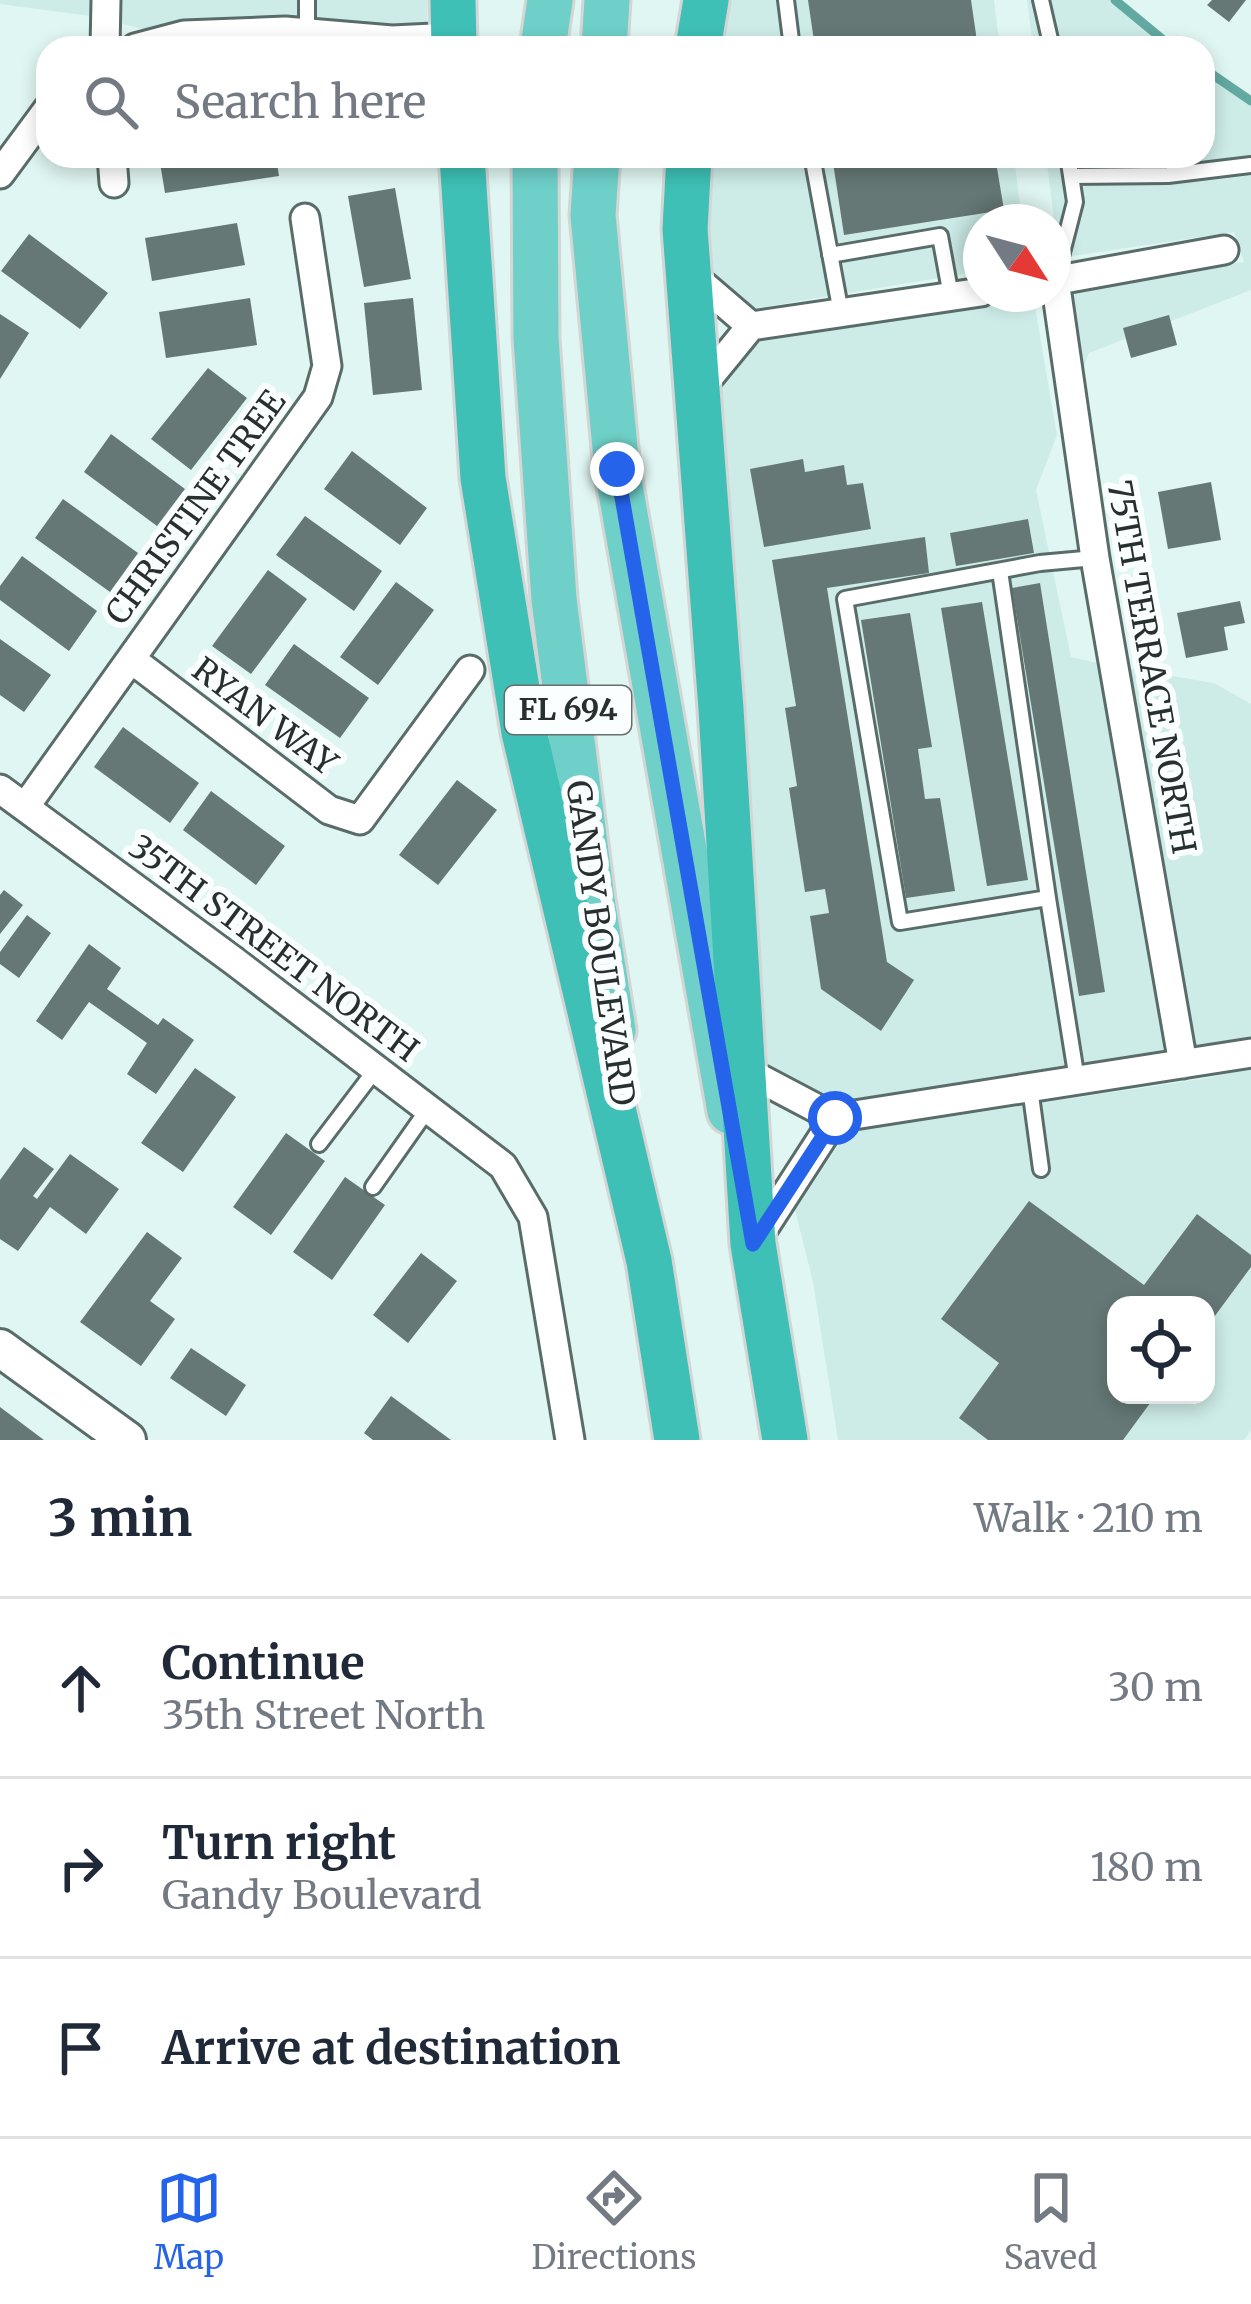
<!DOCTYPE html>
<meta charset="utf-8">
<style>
:root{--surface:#fff;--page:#f6f6f7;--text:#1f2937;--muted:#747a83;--line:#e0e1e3;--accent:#2563eb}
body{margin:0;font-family:Merriweather,serif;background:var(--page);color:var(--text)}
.controls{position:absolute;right:36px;bottom:36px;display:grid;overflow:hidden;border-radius:24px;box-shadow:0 6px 18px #0003}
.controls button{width:108px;height:108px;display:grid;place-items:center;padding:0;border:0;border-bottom:3px solid var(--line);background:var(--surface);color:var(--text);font:60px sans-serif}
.compass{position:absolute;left:963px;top:204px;width:108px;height:108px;border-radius:50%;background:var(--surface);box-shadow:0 6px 18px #0003;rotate:126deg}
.stop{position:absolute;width:36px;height:36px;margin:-27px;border:9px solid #2563eb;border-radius:50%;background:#fff}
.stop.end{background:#2563eb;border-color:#fff;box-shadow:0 3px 12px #0008}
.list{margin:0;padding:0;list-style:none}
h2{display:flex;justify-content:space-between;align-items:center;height:156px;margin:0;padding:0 48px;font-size:51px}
h2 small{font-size:39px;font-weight:400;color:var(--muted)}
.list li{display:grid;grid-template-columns:78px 1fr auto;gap:36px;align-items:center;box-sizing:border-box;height:180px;padding:0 48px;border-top:3px solid var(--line)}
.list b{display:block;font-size:45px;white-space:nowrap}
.list p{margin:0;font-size:39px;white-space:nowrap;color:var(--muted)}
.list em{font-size:39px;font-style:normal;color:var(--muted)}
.icon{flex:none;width:66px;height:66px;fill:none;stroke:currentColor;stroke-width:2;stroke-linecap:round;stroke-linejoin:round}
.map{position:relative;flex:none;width:1251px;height:1440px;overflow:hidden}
.search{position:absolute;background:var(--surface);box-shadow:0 6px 18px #0003;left:36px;right:36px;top:36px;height:132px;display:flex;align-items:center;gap:30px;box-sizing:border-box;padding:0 42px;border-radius:36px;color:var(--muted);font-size:45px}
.sheet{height:696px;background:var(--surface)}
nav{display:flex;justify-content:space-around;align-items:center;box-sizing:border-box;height:168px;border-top:3px solid var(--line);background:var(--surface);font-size:33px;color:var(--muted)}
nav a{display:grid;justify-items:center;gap:6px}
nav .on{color:var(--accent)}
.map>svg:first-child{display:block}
</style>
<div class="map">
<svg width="1251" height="1440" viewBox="0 0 1251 1440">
<rect width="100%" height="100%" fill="#e0f6f2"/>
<!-- built -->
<path fill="#cdece7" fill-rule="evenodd" d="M 0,0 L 90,0 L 90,16 L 0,4 Z
M 123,0 L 427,0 L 427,22 L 390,24 L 282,15 L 182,20 L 144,29 L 122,24 Z
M 723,0 L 994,0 L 1000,48 L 715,48 Z
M 1027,0 L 1117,0 L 1180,48 L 1033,48 Z
M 1203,66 L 1251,103 L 1251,290 L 1089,353 L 1080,378 L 1064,290 L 1244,262 L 1234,232 L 1059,258 L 1046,156 L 1203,156 Z
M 705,156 L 1014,156 L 1022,222 L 981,222 L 981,271 L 703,317 Z
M 1033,295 L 1057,435 L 1036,490 L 1071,657 L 1097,663 L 1165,1051 L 837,1101 L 757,1060 L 705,349 Z
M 1130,669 L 1214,683 L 1251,704 L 1251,1037 L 1196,1045 Z
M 1251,1069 L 1251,1430 L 1244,1440 L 838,1440 L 813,1282 L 795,1210 L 847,1132 L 1201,1079 ZM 1116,1305 L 1206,1305 L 1206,1395 L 1116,1395 Z"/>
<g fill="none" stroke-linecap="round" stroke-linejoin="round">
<!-- stream -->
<path stroke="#62a9a1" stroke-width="9" d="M 1115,0 L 1173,48
M 1203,68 L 1251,101"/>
</g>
<!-- building -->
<path fill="#657875" d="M 808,0 L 971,0 L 978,48 L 815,48 Z
M 1212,0 L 1246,0 L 1229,22 L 1207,5 Z
M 213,156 L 276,156 L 279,176 L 165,193 L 160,163 Z
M 832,156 L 995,156 L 1004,210 L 844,235 Z
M 395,188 L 411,279 L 364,287 L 348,196 Z
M 237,223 L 245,265 L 152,281 L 145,238 Z
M 29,234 L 108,293 L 80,329 L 1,271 Z
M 250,298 L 257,345 L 166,358 L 159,312 Z
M 413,298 L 422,390 L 373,395 L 364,303 Z
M 0,314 L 29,333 L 0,379 Z
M 1169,315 L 1177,345 L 1131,358 L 1123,328 Z
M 208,368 L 247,398 L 191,470 L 151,439 Z
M 111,434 L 185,489 L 157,526 L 84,472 Z
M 352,451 L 427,508 L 400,545 L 324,489 Z
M 803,459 L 805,472 L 844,465 L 847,485 L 863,483 L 871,529 L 764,547 L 750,469 Z
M 1211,482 L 1221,540 L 1168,549 L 1158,492 Z
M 63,499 L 138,553 L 110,592 L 35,538 Z
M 305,516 L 382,571 L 354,611 L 276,555 Z
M 1028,519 L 1034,553 L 956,566 L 950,533 Z
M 925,537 L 929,573 L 827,588 L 887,962 L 914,980 L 881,1031 L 821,989 L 810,916 L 829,913 L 825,889 L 805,892 L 789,788 L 797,786 L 785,708 L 796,706 L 772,560 Z
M 22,556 L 97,611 L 69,651 L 0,600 L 0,586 Z
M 268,570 L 307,599 L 251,674 L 212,646 Z
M 396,582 L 434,610 L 378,685 L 340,657 Z
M 1040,583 L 1105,992 L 1079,996 L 1012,588 Z
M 1240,601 L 1245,623 L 1224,627 L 1228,650 L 1186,658 L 1177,613 Z
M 982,602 L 1028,880 L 987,886 L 941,608 Z
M 910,613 L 932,747 L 918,749 L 925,799 L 940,798 L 955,891 L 906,898 L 861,620 Z
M 0,639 L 51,675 L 24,712 L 0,695 Z
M 294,644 L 369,698 L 340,738 L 265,685 Z
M 123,727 L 199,783 L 170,823 L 94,767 Z
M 457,780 L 497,810 L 438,885 L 399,855 Z
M 211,791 L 285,846 L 256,885 L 183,830 Z
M 4,890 L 23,905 L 0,934 L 0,895 Z
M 27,915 L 51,933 L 19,978 L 0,964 L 0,952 Z
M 89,944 L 121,968 L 107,989 L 158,1025 L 163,1018 L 194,1040 L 156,1094 L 127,1074 L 147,1043 L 89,1002 L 62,1040 L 36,1021 Z
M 195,1068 L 236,1097 L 183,1172 L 141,1143 Z
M 286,1133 L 325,1161 L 271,1235 L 233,1207 Z
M 24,1147 L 54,1169 L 33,1196 L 37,1199 L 70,1154 L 119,1189 L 86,1234 L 50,1207 L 18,1251 L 0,1239 L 0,1180 Z
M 345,1177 L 385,1205 L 332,1280 L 293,1252 Z
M 1029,1201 L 1144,1285 L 1197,1214 L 1251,1255 L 1251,1267 L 1206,1328 L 1206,1305 L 1116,1305 L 1116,1395 L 1156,1395 L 1123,1440 L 988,1440 L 959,1418 L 999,1363 L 941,1319 Z
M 147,1232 L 182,1258 L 150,1301 L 175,1319 L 141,1366 L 80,1322 Z
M 421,1253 L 457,1281 L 408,1343 L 373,1315 Z
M 191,1348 L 246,1385 L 226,1416 L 170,1378 Z
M 391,1396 L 451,1440 L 373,1440 L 364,1433 Z
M 0,1407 L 44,1440 L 0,1440 Z"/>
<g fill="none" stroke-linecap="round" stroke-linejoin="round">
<!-- service casing -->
<g stroke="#596c69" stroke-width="20">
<path id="service" d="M 786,0 L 792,48
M 1041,0 L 1052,48
M 307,33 L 307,0
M 812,156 L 841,313
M 1071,176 L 1168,175 L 1251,165
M 830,255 L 940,236 L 951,296
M 1055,280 L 1075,202 L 1068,156
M 1000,571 L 1048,898
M 1077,1080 L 1048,898 L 900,922 L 845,599 L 1040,563 L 1095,558
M 1030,1088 L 1041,1169
M 319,1144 L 376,1069
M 373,1187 L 428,1109"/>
</g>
<!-- minor casing -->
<g stroke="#596c69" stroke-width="33">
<path id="minor" d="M 105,48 L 106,0
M 135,48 L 184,35 L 285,31 L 392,40 L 454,37
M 112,156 L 114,183
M 0,174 L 48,109
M 688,272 L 751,326 L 981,292
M 1055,280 L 1095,558 L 1183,1064
M 1053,281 L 1224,250
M 697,392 L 751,326
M 131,659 L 329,810 L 360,820 L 470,670
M 0,789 L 234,961 L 503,1166 L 533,1217 L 570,1440
M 25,807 L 318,397 L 327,366 L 305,218
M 742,1069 L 835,1118 L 1251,1053
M 756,1240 L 835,1118"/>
</g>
<!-- tertiary casing -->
<g stroke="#596c69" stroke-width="42">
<path id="tertiary" d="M 0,1348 L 127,1440"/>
</g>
<!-- primary casing -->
<g stroke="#d4d6d5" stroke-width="51">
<path id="primary" d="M 543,48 L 550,0
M 604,48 L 607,0
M 535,156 L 536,338 L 554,599 L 592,900 L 613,1030
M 597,156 L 593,215 L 617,469 L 730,1111"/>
</g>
<!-- trunk casing -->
<g stroke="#d4d6d5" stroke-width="51">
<path id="trunk" d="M 453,0 L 454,48
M 698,48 L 706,0
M 462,156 L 483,478 L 524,732 L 649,1261 L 677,1440
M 689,156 L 685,229 L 721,709 L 753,1244 L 785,1440"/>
</g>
<!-- service -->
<use href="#service" stroke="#fff" stroke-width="14"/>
<!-- minor -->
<use href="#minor" stroke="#fff" stroke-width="27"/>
<!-- tertiary -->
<use href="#tertiary" stroke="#fff" stroke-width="36"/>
<!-- primary -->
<use href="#primary" stroke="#6ed0c8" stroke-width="45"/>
<!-- trunk -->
<use href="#trunk" stroke="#3ec0b6" stroke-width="45"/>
</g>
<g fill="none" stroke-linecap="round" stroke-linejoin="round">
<!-- route -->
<path stroke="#2563eb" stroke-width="15" d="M 617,469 L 753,1244 L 835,1118"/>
</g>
<g text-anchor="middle" stroke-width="12" stroke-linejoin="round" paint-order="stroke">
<!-- shield labels -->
<rect fill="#fafefe" stroke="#676e6d" stroke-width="3" x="505" y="686" width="126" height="48" rx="9"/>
<g font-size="30" font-weight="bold" fill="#28302f">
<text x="568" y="720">FL 694</text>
</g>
<!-- street labels -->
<g font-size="33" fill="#28302f" stroke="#fafefe">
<text transform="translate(195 507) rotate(-54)" y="12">CHRISTINE TREE</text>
<text transform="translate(1152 667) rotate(80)" y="12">75TH TERRACE NORTH</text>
<text transform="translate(265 716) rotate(37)" y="12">RYAN WAY</text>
<text transform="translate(601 943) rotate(82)" y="12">GANDY BOULEVARD</text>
<text transform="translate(274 948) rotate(37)" y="12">35TH STREET NORTH</text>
</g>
</g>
</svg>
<div class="controls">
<button><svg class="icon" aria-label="locate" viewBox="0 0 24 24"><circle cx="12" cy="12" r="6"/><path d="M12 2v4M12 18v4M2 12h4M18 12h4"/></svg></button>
</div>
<svg class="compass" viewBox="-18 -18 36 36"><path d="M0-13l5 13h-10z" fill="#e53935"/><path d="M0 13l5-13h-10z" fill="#747a83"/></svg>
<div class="stop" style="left:835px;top:1118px"></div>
<div class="stop end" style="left:617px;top:469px"></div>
<div class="search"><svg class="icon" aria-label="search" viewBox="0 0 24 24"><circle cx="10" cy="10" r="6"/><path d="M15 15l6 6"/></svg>Search here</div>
</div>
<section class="sheet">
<h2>3 min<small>Walk · 210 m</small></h2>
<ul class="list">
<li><svg class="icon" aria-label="ahead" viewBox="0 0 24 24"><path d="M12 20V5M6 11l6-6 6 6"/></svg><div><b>Continue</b><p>35th Street North</p></div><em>30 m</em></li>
<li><svg class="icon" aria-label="right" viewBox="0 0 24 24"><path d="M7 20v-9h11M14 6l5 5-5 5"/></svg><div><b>Turn right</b><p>Gandy Boulevard</p></div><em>180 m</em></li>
<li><svg class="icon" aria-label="arrive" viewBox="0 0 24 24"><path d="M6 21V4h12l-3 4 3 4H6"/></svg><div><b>Arrive at destination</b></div></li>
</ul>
</section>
<nav>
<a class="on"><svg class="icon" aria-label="map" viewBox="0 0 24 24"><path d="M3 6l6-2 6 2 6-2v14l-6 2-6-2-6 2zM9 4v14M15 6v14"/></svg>Map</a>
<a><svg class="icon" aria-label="directions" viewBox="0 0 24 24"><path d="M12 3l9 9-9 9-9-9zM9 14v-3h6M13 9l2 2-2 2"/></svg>Directions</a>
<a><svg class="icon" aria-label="saved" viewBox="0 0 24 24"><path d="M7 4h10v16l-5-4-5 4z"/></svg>Saved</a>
</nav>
